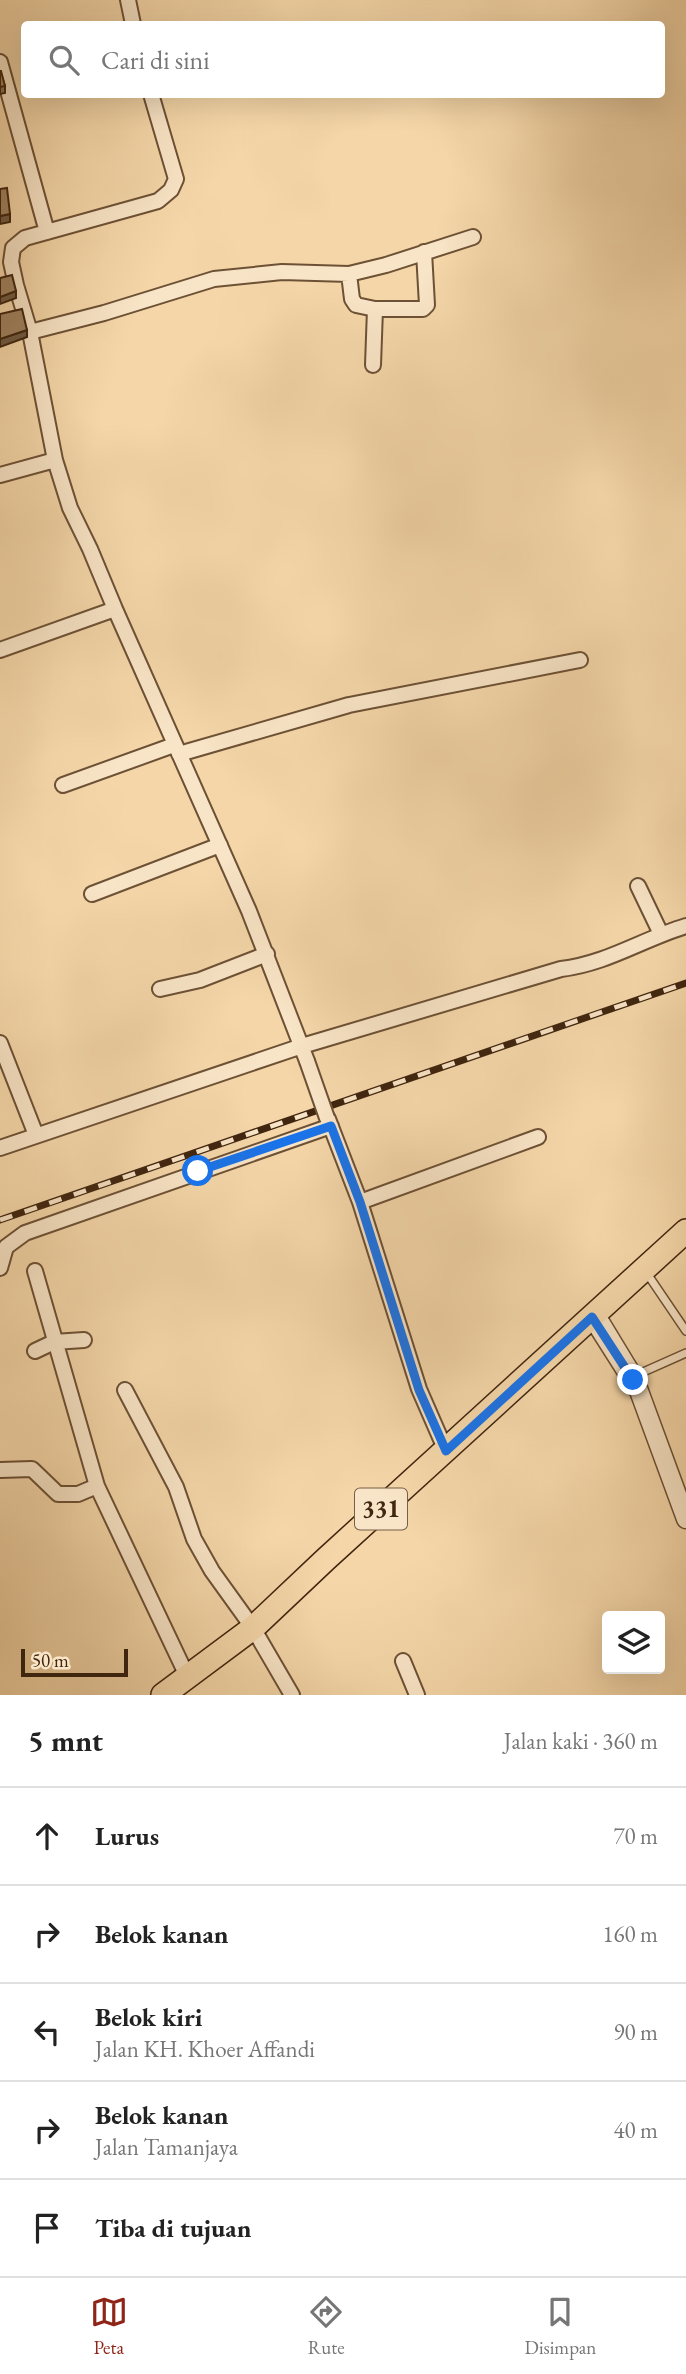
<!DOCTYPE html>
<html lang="id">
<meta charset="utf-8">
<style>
:root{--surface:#fff;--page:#f6f6f6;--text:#222;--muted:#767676;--line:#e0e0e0;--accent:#8f2418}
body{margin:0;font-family:"EB Garamond",serif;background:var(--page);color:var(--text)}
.controls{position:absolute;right:21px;bottom:21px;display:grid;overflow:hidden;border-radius:7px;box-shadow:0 7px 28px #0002}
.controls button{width:63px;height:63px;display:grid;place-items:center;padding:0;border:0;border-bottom:2px solid var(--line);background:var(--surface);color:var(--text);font:35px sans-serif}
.scale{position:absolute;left:21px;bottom:18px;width:107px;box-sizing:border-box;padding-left:7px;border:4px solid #40250f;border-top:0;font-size:19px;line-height:24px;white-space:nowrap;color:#40250f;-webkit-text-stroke:5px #f8e4c6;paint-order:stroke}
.stop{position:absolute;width:21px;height:21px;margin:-16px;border:5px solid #1a73e8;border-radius:50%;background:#fff}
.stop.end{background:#1a73e8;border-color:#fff;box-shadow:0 2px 7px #0008}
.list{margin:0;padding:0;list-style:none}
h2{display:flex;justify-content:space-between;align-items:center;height:91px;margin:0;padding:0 28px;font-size:30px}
h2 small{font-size:23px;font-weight:400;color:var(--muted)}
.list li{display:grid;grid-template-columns:46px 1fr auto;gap:21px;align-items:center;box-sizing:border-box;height:98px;padding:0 28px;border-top:2px solid var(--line)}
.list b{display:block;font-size:26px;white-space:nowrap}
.list p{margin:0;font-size:23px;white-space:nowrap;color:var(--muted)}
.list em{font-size:23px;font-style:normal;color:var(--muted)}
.icon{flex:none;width:38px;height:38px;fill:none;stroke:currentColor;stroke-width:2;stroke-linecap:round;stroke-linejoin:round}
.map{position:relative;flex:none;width:686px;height:1695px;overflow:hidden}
.search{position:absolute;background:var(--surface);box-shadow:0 7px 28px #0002;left:21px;right:21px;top:21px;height:77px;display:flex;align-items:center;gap:18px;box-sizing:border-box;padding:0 24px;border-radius:7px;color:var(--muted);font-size:26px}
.sheet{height:581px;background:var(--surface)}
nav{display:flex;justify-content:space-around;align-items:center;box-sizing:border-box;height:98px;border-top:2px solid var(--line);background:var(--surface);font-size:19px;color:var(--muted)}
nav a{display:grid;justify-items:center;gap:4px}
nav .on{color:var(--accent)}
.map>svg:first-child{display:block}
</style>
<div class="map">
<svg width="686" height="1695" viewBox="0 0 686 1695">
<rect width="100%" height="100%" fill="#f4d6a8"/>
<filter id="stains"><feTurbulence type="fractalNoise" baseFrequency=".00286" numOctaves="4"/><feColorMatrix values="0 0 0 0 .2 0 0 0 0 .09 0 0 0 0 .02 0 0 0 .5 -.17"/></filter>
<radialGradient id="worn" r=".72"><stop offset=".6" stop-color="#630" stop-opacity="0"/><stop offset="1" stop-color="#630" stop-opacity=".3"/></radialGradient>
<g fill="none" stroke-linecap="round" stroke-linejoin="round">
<!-- service casing -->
<g stroke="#6d5135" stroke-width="10">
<path id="service" d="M 646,1272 L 686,1331
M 601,1313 L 635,1369 L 641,1373 L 686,1353"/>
</g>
<!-- minor casing -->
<g stroke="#6d5135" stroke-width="18">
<path id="minor" d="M 128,0 L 133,24
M 0,62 L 47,232
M 151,94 L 176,179 L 171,190 L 158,201 L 25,238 L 13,248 L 11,262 L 16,285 L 30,332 L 55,460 L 70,508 L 90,549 L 115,609 L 249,911 L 307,1061
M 349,274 L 352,299 L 356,305 L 375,309 L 423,309 L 427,305 L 424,252
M 30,332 L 104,313 L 214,279 L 282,272 L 349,274 L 386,265 L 473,237
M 373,365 L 375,309
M 0,475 L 55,460
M 0,650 L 115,609
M 179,754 L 349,705 L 580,660
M 63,785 L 174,745
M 638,886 L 661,934
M 92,894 L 220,845
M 160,989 L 200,980 L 267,954
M 0,1043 L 36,1135
M 328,1119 L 360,1202 L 419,1389 L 446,1451
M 0,1148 L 302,1046 L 561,969 C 606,964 643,939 686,926
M 360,1202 L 538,1137
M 0,1268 L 6,1247 L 25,1233 L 331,1126
M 35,1271 L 97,1486 L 188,1678
M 35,1351 L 54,1342 L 84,1340
M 125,1390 L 176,1487 L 194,1539 L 212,1571 L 253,1628 L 292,1695
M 0,1470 L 32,1469 L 58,1494 L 78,1494 L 97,1486
M 403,1661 L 417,1695"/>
</g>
<!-- tertiary casing -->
<g stroke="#6d5135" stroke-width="21">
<path id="tertiary" d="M 592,1317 L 639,1391 L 686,1519"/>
</g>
<!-- primary casing -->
<g stroke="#40250f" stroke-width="26">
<path id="primary" d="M 163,1695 L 253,1628 L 326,1559 L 686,1231"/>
</g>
<!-- service -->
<use href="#service" stroke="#f8e4c6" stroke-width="7"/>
<!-- minor -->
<use href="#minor" stroke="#f8e4c6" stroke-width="14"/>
<!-- tertiary -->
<use href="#tertiary" stroke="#f8e4c6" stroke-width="18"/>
<!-- primary -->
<use href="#primary" stroke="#f4d6a8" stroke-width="23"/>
<!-- rail casing -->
<g stroke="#40250f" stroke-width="7">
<path id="rail" d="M 0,1220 L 686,983"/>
</g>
<!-- rail -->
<use href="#rail" stroke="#f8e4c6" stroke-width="4.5" stroke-dasharray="13" stroke-linecap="butt"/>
<!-- minor-bridge casing -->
<g stroke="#6d5135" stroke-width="18" stroke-linecap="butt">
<path id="minor-bridge" d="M 307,1061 L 327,1118"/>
</g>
<!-- minor-bridge -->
<use href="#minor-bridge" stroke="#f8e4c6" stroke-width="14"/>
</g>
<!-- wall -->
<path fill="#886f52" stroke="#40250f" stroke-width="2" d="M 0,71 L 5,86 L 5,93 L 0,94 Z"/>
<!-- shaded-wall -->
<path fill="#6f5a42" stroke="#40250f" stroke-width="2" d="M 10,214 L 10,222 L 0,224 L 0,216 Z
M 16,291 L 16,298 L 0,304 L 0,297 Z
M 27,330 L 27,337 L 0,347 L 0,339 Z"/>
<!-- building -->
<path fill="#9e815f" stroke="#40250f" stroke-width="2" d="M 0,71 L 1,71 L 5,86 L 0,87 Z
M 7,188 L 10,214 L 0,216 L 0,189 Z
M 12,275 L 16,291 L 0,297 L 0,278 Z
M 22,309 L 27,330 L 0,339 L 0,314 Z"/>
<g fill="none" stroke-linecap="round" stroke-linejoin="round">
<!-- route -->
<path stroke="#1a73e8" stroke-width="9" d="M 198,1171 L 331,1126 L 360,1202 L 419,1390 L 446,1451 L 592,1317 L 633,1380"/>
</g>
<g text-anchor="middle" stroke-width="7" stroke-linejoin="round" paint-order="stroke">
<!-- shield labels -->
<rect fill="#f8e4c6" stroke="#775e46" stroke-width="2" x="355" y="1488.5" width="52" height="41" rx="5"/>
<g font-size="24" font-weight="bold" fill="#40250f">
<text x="381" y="1517">331</text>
</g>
</g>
<rect width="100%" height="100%" filter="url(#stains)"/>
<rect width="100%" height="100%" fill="url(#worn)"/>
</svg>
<div class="controls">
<button><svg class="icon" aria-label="layers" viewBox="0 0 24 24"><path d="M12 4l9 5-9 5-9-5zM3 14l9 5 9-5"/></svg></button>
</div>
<div class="scale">50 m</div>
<div class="stop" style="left:198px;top:1171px"></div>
<div class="stop end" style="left:633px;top:1380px"></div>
<div class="search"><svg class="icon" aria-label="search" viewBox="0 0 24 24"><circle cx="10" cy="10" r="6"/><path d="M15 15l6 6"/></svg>Cari di sini</div>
</div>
<section class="sheet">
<h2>5 mnt<small>Jalan kaki · 360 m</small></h2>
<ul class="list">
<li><svg class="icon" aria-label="ahead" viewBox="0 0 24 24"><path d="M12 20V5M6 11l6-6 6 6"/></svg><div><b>Lurus</b></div><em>70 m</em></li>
<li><svg class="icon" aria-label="right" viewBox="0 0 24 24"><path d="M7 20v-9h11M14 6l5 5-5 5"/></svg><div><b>Belok kanan</b></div><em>160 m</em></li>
<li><svg class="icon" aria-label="left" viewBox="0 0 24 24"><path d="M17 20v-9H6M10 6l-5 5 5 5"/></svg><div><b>Belok kiri</b><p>Jalan KH. Khoer Affandi</p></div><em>90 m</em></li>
<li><svg class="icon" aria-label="right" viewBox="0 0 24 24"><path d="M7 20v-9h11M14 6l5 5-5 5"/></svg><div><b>Belok kanan</b><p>Jalan Tamanjaya</p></div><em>40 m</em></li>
<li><svg class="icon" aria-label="arrive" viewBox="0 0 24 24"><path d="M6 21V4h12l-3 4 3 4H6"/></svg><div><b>Tiba di tujuan</b></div></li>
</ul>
</section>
<nav>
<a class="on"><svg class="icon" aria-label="map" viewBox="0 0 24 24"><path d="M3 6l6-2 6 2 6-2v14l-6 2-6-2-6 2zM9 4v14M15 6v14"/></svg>Peta</a>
<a><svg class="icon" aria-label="directions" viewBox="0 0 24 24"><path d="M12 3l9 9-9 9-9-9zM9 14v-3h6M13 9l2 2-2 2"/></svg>Rute</a>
<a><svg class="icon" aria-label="saved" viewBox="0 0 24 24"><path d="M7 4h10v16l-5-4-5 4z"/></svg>Disimpan</a>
</nav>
